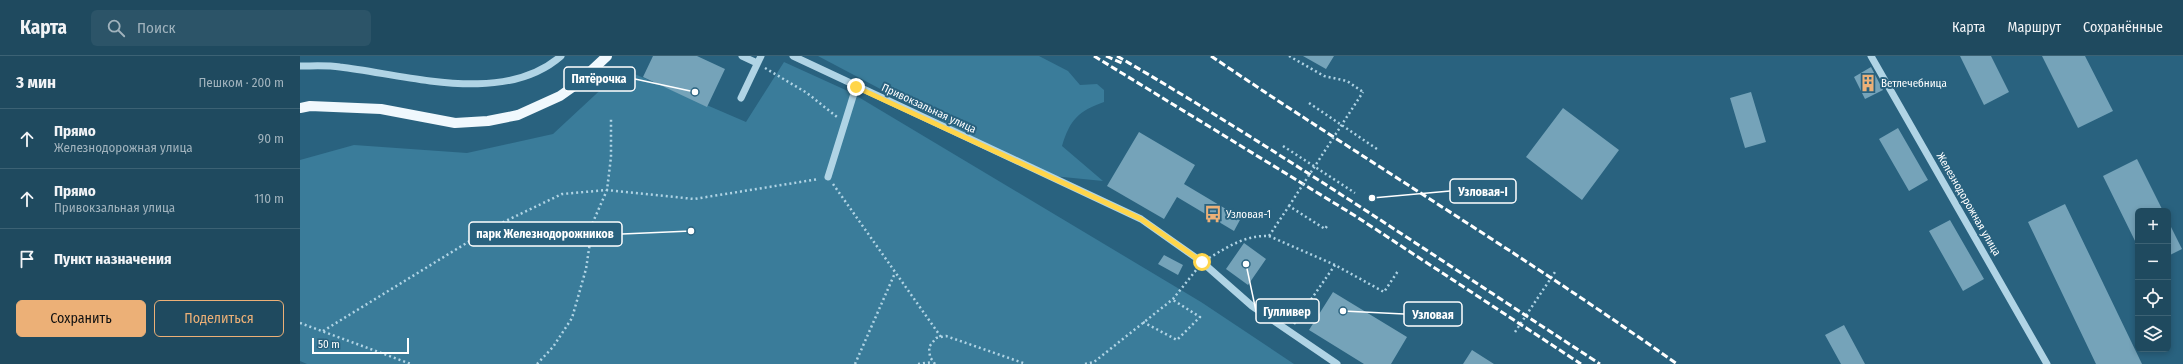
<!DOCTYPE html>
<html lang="ru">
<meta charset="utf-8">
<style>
:root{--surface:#1f4a5f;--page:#2c5468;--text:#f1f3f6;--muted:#a1b3bd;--line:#3c6274;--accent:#ecb077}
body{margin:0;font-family:"Fira Sans Condensed",sans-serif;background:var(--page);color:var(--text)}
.controls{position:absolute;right:12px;bottom:12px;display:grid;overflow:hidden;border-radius:6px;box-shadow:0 2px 6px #0003}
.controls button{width:36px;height:36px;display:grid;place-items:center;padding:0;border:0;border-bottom:1px solid var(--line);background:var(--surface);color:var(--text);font:20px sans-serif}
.scale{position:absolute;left:12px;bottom:10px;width:97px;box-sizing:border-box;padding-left:4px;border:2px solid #fff;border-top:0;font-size:11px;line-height:14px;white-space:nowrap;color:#fff;-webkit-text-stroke:3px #29627f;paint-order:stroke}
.stop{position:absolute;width:12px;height:12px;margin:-9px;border:3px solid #ffd54a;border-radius:50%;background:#fff}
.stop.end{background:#ffd54a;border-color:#fff;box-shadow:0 1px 4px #0008}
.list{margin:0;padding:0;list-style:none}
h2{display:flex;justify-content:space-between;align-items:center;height:52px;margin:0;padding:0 16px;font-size:17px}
h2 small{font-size:13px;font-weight:400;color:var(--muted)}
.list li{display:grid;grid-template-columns:26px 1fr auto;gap:12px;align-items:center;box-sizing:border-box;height:60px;padding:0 16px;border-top:1px solid var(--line)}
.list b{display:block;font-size:15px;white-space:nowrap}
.list p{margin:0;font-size:13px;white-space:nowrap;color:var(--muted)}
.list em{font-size:13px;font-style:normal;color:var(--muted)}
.actions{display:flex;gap:8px;padding:12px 16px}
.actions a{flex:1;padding:9px 0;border:1px solid var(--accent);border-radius:6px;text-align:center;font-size:14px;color:var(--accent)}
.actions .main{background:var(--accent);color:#111}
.icon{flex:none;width:22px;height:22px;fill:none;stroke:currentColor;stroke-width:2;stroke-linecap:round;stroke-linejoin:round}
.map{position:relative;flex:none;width:1883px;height:308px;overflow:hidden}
header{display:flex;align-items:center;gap:24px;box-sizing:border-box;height:56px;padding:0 20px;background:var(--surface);border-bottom:1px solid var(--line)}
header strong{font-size:19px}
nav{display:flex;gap:22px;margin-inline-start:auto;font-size:14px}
.search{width:280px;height:36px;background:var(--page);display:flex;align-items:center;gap:10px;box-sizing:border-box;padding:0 14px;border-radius:6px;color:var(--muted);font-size:15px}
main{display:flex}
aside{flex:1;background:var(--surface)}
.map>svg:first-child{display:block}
</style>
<header>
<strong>Карта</strong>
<div class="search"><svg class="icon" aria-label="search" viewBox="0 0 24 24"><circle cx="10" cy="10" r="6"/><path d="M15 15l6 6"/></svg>Поиск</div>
<nav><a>Карта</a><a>Маршрут</a><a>Сохранённые</a></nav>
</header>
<main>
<aside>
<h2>3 мин<small>Пешком · 200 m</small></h2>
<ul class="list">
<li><svg class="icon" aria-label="ahead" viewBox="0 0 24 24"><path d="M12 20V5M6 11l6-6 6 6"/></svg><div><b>Прямо</b><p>Железнодорожная улица</p></div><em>90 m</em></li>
<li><svg class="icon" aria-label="ahead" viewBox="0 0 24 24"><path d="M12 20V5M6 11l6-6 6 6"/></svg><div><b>Прямо</b><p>Привокзальная улица</p></div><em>110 m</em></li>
<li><svg class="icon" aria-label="arrive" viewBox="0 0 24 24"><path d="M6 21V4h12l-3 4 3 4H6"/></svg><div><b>Пункт назначения</b></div></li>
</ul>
<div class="actions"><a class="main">Сохранить</a><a>Поделиться</a></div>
</aside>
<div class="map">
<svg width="1883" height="308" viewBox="0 0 1883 308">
<rect width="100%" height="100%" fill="#29627f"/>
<!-- green -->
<path fill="#3a7c9a" d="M 518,0 L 739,0 L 768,15 L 780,29 L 797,28 L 804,34 L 804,46 C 778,55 770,64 762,90 L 803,125 L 743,119 Z
M 484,6 L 550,36 L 901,246 L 994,308 L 7,308 L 0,305 L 0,104 L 54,89 L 167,97 L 253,78 L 323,13 L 446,66 Z"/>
<!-- building -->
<path fill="#75a3b9" d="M 353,0 L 397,0 L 425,13 L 407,51 L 343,21 Z
M 1003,0 L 1034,0 L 1026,13 Z
M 1660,0 L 1691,0 L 1709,36 L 1684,49 Z
M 1742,0 L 1785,0 L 1813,55 L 1778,72 Z
M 1571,11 L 1583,34 L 1565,43 L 1554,21 Z
M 1451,36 L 1466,86 L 1445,92 L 1430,42 Z
M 1263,52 L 1319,94 L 1282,144 L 1226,101 Z
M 1598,72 L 1628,124 L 1609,135 L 1579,83 Z
M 839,76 L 895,109 L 884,128 L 941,162 L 934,175 L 877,141 L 864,163 L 807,130 Z
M 1837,103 L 1863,155 L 1838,155 L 1838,191 L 1803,120 Z
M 1765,148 L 1842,308 L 1796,308 L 1728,166 Z
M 1650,164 L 1684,223 L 1663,235 L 1629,175 Z
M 1868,165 L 1882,193 L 1868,200 Z
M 944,187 L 966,203 L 948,229 L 926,213 Z
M 864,199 L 883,209 L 878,219 L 858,208 Z
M 1033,236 L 1107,281 L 1091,308 L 1064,308 L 1009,274 Z
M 1544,269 L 1565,308 L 1541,308 L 1525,279 Z
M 1172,294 L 1194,308 L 1163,308 Z"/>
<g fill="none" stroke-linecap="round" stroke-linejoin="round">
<!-- path -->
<path stroke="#b0d4e5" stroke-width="2.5" stroke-dasharray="2 3" stroke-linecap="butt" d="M 989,0 L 1024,20 L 1047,25 L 1063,36
M 465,12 L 507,37 L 537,61
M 1009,47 L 1077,93
M 983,90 L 1055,137
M 533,128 L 641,281
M 969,180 L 1035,209 L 1084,236 L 1098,215
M 909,202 C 929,190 946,179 969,180 L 989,150 L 1025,173 L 1027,170
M 843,266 L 877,284 L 900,261 L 873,244
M 0,267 L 111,308
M 994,268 L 1035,209
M 23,275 L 191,172 L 262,138 L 307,134 L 394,143 L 519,123
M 1215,276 L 1255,216
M 237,308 L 253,291 L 272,262 L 286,213 L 293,166 L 307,134 L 311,101 L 311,61
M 555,308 L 595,217
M 618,308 L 633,306
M 635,308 L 630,301 L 629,291 L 636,282 L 646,280 L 726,308
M 785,308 L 794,306 L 873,243 L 897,213"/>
<!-- minor -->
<path stroke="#b0d4e5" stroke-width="7" d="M 442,0 L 457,7
M 493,0 L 841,163 L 902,206 L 952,250 L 1037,308
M 1571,0 L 1747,308
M 0,10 C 13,10 27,9 40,11 C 108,19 204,50 261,0
M 441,42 L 461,0
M 528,121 L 556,31"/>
<!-- major -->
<path stroke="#f0f8fd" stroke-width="10" d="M 0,52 L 10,50 L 81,53 L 155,67 L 188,65 L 218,59 L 260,40 L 277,28 L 307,0"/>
<!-- rail -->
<path stroke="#fff" stroke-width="3" stroke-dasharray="7 3" stroke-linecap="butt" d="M 794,0 L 1057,161 L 1281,308
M 806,0 L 822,7
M 817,0 C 982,96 1140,204 1300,308
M 911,0 C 1066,105 1225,200 1377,308"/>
<!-- path-bridge -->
<path stroke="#b0d4e5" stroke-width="2.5" stroke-dasharray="2 3" stroke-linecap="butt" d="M 989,150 L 1063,36"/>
</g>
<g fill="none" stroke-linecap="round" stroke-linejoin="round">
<!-- route -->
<path stroke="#ffd54a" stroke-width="5" d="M 556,31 L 841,163 L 902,206"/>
</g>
<!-- icons -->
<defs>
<g id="building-bare" transform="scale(1.38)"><path d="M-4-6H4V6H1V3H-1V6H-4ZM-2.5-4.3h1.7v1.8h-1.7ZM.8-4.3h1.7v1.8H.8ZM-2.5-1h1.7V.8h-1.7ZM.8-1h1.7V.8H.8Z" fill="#ecb077" stroke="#29627f" stroke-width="2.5" paint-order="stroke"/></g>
<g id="bus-bare" transform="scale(1.38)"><path d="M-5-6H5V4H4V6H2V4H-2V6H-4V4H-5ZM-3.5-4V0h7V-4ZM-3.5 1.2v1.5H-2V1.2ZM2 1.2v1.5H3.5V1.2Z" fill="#ecb077" stroke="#29627f" stroke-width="2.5" paint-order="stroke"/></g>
</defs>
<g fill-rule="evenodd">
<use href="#building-bare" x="1568" y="27"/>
<use href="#bus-bare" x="913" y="158"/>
</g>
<g text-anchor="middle" stroke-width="4" stroke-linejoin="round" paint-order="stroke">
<!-- poi labels -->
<g font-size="11" fill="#fff" stroke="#29627f" text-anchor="start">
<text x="1581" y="31">Ветлечебница</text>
<text x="926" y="162">Узловая-1</text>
</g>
<!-- street labels -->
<g font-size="11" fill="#fff" stroke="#29627f">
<text transform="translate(629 52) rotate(25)" y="4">Привокзальная улица</text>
<text transform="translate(1669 148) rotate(60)" y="4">Железнодорожная улица</text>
</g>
</g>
<!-- callouts -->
<path fill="none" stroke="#fff" stroke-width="1.5" d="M395 36L335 23M1072 142L1150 135M391 175L322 178M946 208L956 255M1043 255L1104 258"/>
<g fill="#fff" stroke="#29627f" stroke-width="1.5">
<circle cx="395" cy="36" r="4"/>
<circle cx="1072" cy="142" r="4"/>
<circle cx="391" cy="175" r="4"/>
<circle cx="946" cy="208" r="4"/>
<circle cx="1043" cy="255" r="4"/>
</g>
<g fill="#29627f" stroke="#fff" stroke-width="1.5">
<rect x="264" y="11" width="71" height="24" rx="4"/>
<rect x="1150" y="123" width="66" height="24" rx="4"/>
<rect x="169" y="166" width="153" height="24" rx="4"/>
<rect x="956" y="243" width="63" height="24" rx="4"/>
<rect x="1104" y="246" width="58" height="24" rx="4"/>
</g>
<g font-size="12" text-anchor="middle" font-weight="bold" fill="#fff">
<text x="299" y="27">Пятёрочка</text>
<text x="1183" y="140">Узловая-I</text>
<text x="245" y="182">парк Железнодорожников</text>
<text x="987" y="260">Гулливер</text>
<text x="1133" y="263">Узловая</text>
</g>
</svg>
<div class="controls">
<button>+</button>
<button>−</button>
<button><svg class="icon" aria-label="locate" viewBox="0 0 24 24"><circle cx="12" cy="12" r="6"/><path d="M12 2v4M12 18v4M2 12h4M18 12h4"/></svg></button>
<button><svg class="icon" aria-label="layers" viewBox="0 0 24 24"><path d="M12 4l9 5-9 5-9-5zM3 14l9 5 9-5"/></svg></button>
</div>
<div class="scale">50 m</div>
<div class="stop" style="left:902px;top:206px"></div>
<div class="stop end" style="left:556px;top:31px"></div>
</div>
</main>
